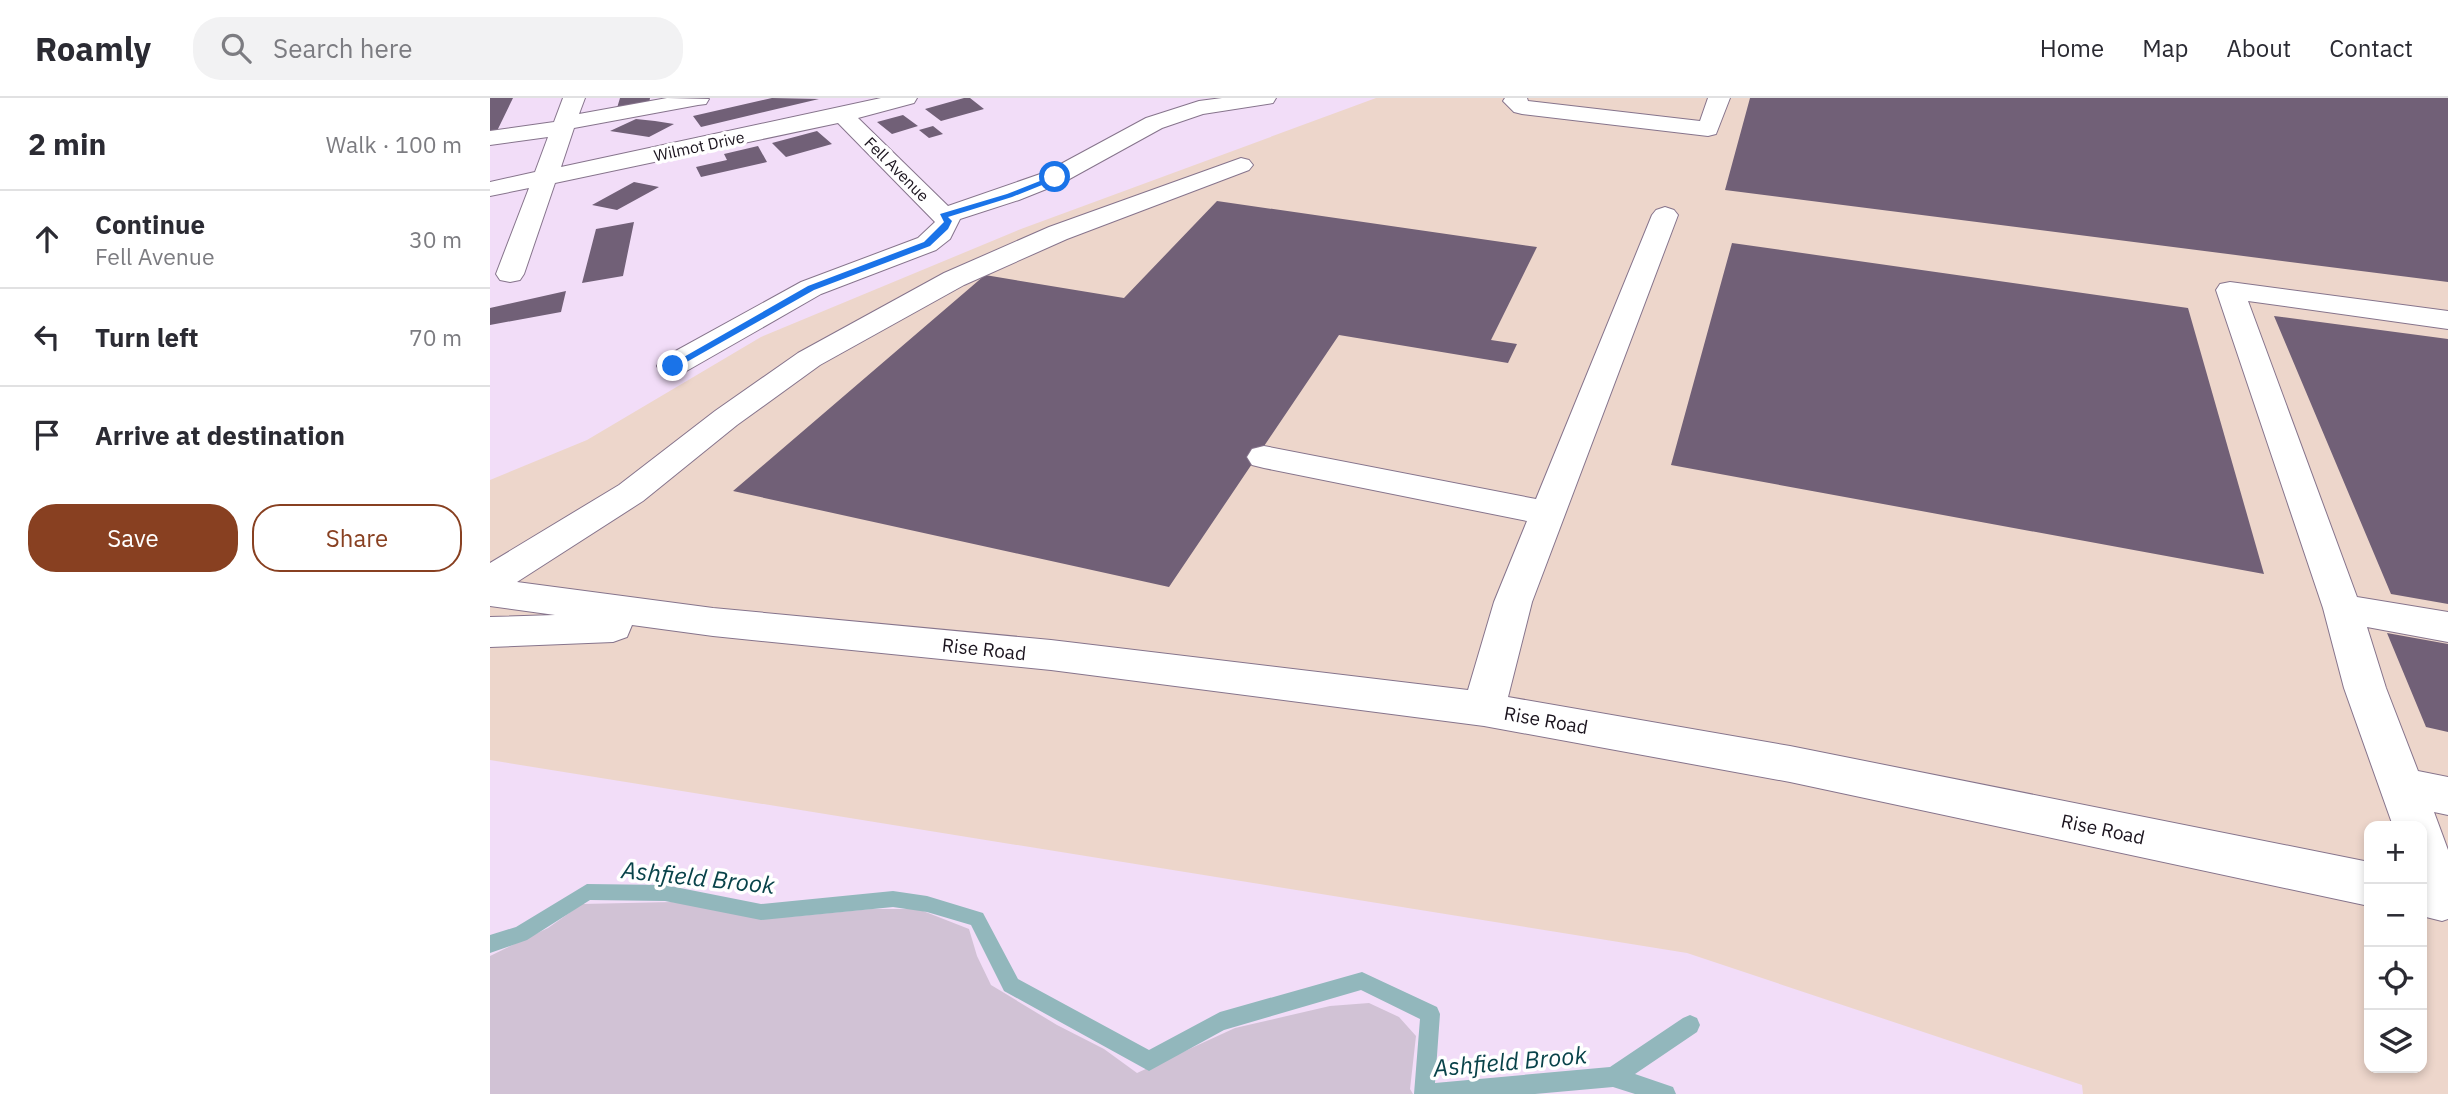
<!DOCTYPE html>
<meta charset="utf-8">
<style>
:root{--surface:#fff;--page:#f2f2f3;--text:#2b2b33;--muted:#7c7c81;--line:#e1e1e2;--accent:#884021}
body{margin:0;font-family:"IBM Plex Sans",sans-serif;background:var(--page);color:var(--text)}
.controls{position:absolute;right:21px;bottom:21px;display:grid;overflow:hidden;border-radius:14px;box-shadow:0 4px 10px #0003}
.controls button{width:63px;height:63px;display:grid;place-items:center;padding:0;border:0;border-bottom:2px solid var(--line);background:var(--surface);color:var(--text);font:35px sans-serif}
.stop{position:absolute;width:21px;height:21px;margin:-16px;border:5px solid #1a73e8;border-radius:50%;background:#fff}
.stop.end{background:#1a73e8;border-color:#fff;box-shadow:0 2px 7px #0008}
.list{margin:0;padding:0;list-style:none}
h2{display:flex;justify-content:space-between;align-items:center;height:91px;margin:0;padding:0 28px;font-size:30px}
h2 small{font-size:23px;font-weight:400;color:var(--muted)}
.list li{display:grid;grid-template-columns:46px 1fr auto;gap:21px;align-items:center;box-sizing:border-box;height:98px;padding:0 28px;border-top:2px solid var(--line)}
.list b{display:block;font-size:26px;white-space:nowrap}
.list p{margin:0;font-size:23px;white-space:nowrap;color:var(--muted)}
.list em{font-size:23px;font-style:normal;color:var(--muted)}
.actions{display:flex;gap:14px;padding:21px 28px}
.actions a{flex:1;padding:16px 0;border:2px solid var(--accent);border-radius:28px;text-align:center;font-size:24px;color:var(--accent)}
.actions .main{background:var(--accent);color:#fff}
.icon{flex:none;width:38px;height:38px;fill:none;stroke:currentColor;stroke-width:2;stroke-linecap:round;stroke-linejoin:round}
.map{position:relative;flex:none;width:1958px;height:996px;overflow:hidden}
header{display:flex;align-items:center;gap:42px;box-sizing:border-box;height:98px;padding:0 35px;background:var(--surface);border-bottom:2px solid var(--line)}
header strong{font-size:33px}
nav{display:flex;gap:38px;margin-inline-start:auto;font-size:24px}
.search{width:490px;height:63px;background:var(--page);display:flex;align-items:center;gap:18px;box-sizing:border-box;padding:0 24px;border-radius:28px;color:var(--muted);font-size:26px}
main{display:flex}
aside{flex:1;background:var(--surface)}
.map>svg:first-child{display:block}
</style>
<header>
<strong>Roamly</strong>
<div class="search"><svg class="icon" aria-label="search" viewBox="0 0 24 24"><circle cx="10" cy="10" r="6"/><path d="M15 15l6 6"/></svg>Search here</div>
<nav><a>Home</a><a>Map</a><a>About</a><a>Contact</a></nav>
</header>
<main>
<aside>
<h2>2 min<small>Walk · 100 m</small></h2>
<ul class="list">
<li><svg class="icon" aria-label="ahead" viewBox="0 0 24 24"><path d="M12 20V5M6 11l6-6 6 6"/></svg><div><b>Continue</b><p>Fell Avenue</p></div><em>30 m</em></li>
<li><svg class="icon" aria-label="left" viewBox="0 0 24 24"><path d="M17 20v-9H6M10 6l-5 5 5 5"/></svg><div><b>Turn left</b></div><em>70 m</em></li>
<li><svg class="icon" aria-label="arrive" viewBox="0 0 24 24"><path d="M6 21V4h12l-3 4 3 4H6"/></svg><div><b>Arrive at destination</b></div></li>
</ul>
<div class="actions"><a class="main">Save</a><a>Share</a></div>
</aside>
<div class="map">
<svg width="1958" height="996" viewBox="0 0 1958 996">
<rect width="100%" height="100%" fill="#f2ddf8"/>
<!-- industrial -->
<path fill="#edd6cb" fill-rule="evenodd" d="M 886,0 L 1958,0 L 1958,996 L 1593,996 L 1592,987 L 1197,855 L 0,662 L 0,382 L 97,342 L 271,239 L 531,131 ZM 1879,728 L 1932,728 L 1932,970 L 1879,970 Z"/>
<!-- green -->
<path fill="#d1c2d5" d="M 182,804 L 299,819 L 381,811 L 428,811 L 479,831 L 487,858 L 501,887 L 567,927 L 614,951 L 647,975 L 745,930 L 840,908 L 879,905 L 909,919 L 926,938 L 920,991 L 923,996 L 0,996 L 0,858 L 58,830 L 92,806 Z"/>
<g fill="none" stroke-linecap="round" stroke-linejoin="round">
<!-- stream -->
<path fill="#92b7bc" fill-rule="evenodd" d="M 97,786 L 175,787 L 271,806 L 403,793 L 437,798 L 493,815 L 528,881 L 659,952 L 730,914 L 872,874 L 947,909 L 950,916 L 945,985 L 1120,969 L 1193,920 L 1200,917 L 1207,920 L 1210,927 L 1207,934 L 1145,976 L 1183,989 L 1186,996 L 1145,996 L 1123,989 L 1045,996 L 924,996 L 930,921 L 871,892 L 734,932 L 659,973 L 514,893 L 481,827 L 437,814 L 403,809 L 271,822 L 175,803 L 100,802 L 37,842 L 0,855 L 0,837 L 26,829 Z"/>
</g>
<!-- building -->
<path fill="#716077" d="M 0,0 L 23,0 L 7,33 L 0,34 Z
M 130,0 L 160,0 L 159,6 L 127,10 Z
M 282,0 L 329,1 L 211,29 L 203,18 Z
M 474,0 L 480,0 L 494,11 L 451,23 L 435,11 Z
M 1260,0 L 1958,0 L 1958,184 L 1235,92 Z
M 413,17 L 428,28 L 402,36 L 387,24 Z
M 146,21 L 165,23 L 184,26 L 159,39 L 120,33 Z
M 443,28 L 453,36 L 439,40 L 429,32 Z
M 327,33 L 342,46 L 296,59 L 282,45 Z
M 268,48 L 277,64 L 211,79 L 206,69 L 237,62 L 234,56 Z
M 144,84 L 169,89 L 127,112 L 102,107 Z
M 727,103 L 1047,149 L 1001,242 L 1027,246 L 1018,265 L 849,237 L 679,489 L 243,393 L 495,177 L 634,200 Z
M 144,124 L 133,178 L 92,185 L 106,131 Z
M 1242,145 L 1698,210 L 1774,476 L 1181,367 Z
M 76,193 L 71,214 L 0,227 L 0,210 Z
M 1784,218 L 1958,241 L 1958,506 L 1901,496 Z
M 1897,535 L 1958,546 L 1958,634 L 1936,629 Z"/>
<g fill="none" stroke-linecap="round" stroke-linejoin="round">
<!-- minor casing -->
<g stroke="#86748c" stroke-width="2">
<path id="minor" d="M 73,0 L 95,0 L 89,16 L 177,0 L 219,1 L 216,6 L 208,7 L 84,30 L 71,69 L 391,0 L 427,0 L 424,5 L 368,20 L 458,108 L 556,74 L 656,20 L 709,3 L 732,0 L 786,0 L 783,5 L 713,16 L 672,30 L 574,84 L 529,102 L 470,121 L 460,141 L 446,152 L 331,196 L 193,275 L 182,277 L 171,275 L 167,268 L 171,261 L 311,184 L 428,140 L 445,124 L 348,25 L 65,85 L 34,176 L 30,182 L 20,184 L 10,182 L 6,176 L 39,90 L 0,98 L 0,84 L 45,74 L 58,39 L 0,47 L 0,33 L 64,24 Z
M 1015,0 L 1037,0 L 1038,3 L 1210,23 L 1218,0 L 1240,0 L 1226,36 L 1218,38 L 1032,16 L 1024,14 L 1013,3 Z
M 751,60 L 759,62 L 763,67 L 759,72 L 577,141 L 474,187 L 330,267 L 247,327 L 153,403 L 27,484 L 223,510 L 561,542 L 978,592 L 1004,504 L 1037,423 L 774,370 L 762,367 L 757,359 L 762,351 L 774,348 L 1046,401 L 1162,117 L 1166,112 L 1175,109 L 1184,112 L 1188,117 L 1042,504 L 1018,599 L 1300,648 L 1879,764 L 1879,808 L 1300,684 L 994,628 L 561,572 L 223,538 L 142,527 L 137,539 L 123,544 L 0,549 L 0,519 L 65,517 L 0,508 L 0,465 L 129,387 L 225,313 L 308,255 L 454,175 L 559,129 Z
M 1740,184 L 1958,213 L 1958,231 L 1758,203 L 1867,499 L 1958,514 L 1958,544 L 1877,529 L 1896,590 L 1928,673 L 1958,679 L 1958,717 L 1944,714 L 1958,752 L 1958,821 L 1952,823 L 1932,818 L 1932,728 L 1903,728 L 1854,590 L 1833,510 L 1726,192 L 1730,186 Z"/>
</g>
<!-- minor -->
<use href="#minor" fill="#fff" fill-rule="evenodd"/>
</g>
<!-- route -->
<path fill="#1a73e8" d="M 565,77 L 567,81 L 522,99 L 458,119 L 462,123 L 458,131 L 440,148 L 324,192 L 186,270 L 178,268 L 318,188 L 434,144 L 454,124 L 450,116 L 517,96 Z"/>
<g text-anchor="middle" stroke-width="7" stroke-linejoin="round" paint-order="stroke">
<!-- far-street labels -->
<g font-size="16" fill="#1b141e" stroke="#fff">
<text transform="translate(209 48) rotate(-12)" y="6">Wilmot Drive</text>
<text transform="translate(407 71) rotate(45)" y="6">Fell Avenue</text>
</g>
<!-- street labels -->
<g font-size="19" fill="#1b141e" stroke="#fff">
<text transform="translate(494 551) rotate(6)" y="7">Rise Road</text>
<text transform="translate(1056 622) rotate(10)" y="7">Rise Road</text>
<text transform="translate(1613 731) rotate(12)" y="7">Rise Road</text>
</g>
<!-- near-water labels -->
<g font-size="24" font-style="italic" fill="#09434a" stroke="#fff">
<text transform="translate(208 780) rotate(6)" y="8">Ashfield Brook</text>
<text transform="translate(1020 964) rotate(-5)" y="8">Ashfield Brook</text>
</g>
</g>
</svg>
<div class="controls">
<button>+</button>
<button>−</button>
<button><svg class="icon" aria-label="locate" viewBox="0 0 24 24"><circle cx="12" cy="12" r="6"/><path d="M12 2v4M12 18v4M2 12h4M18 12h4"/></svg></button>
<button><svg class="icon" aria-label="layers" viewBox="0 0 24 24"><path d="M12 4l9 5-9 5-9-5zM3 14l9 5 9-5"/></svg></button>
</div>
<div class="stop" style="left:565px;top:79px"></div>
<div class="stop end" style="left:183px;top:268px"></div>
</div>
</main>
